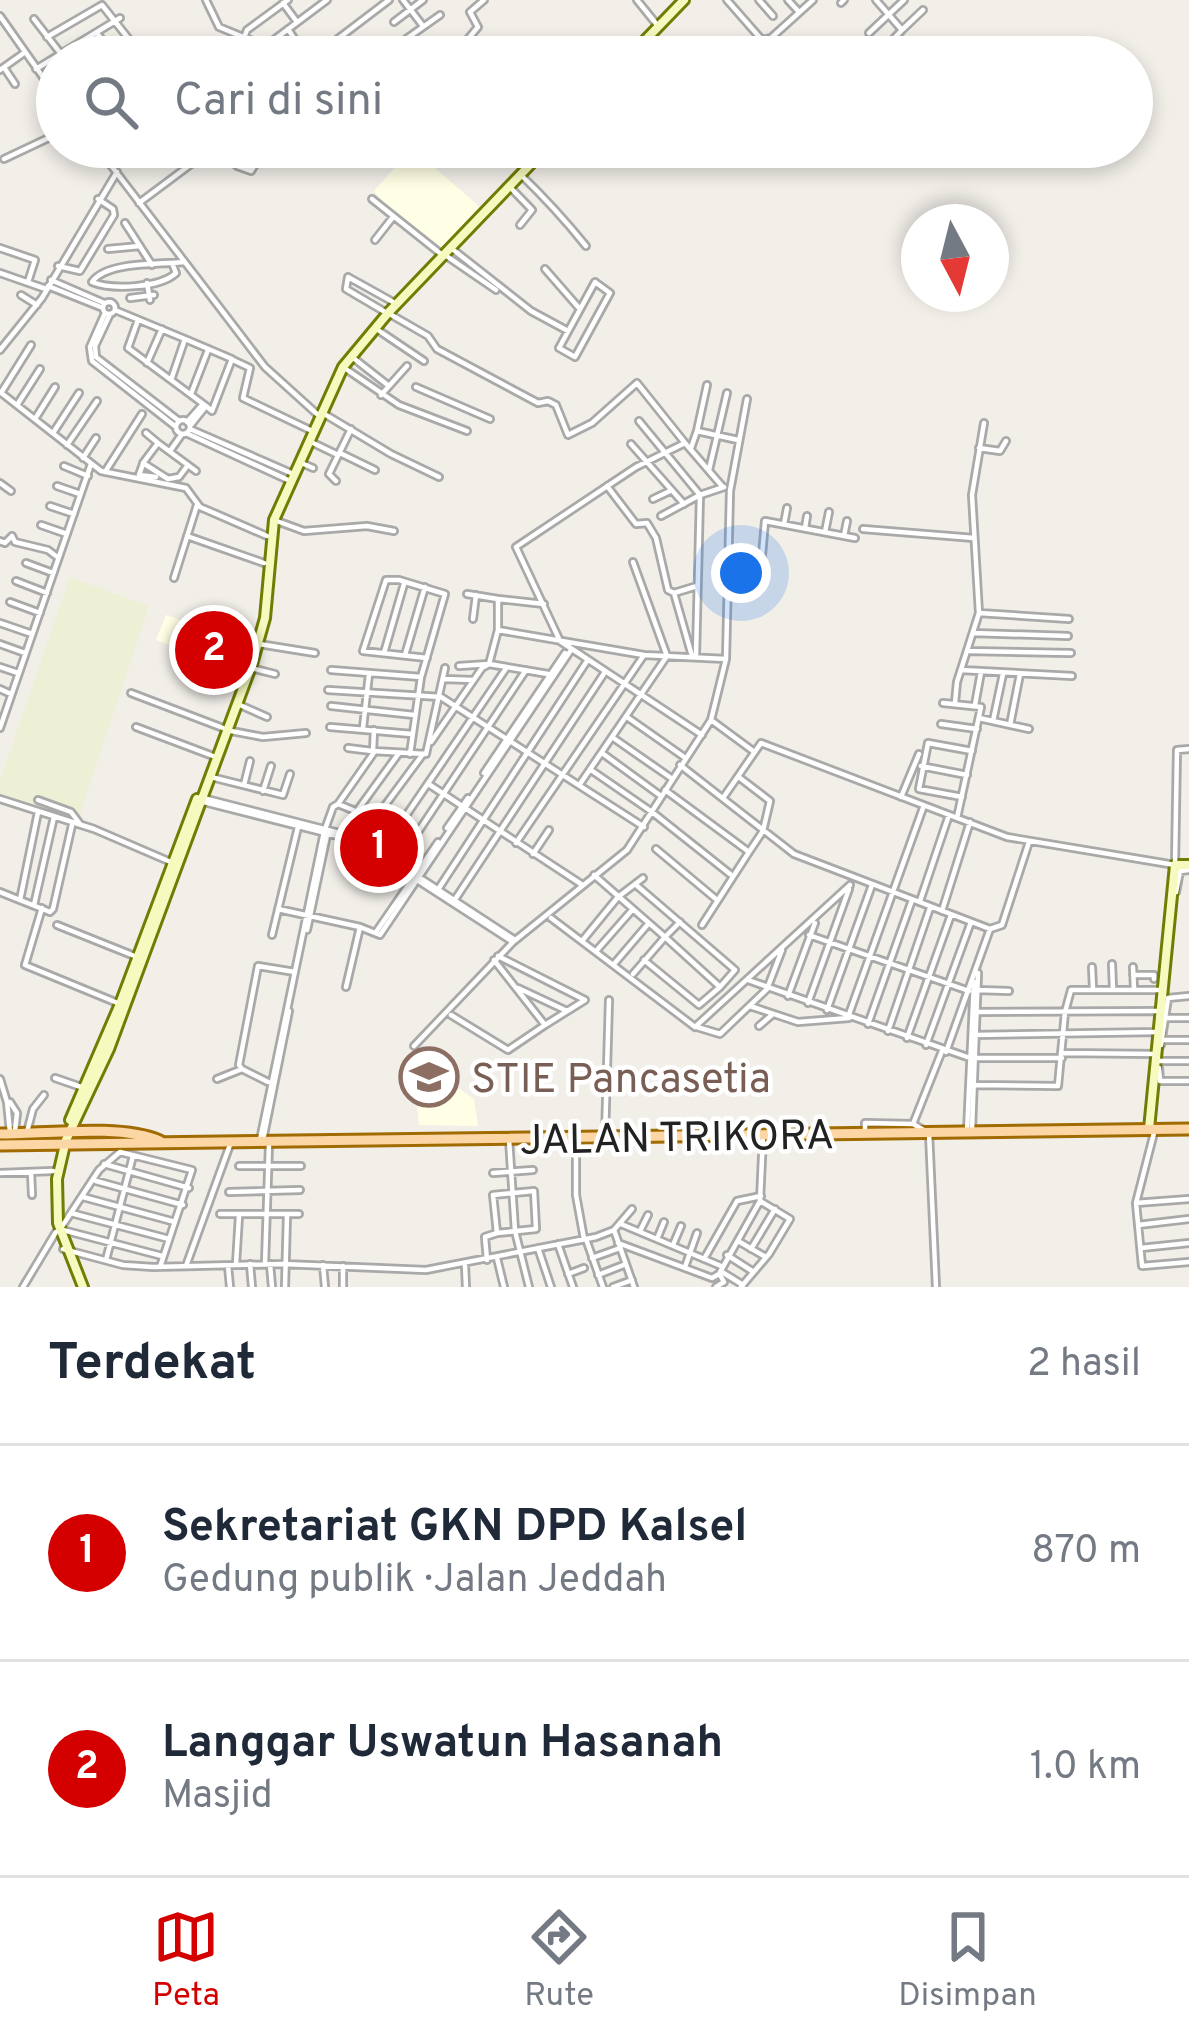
<!DOCTYPE html>
<html lang="id">
<meta charset="utf-8">
<style>
:root{--surface:#fff;--page:#f2f2f3;--text:#1f2937;--muted:#747a83;--line:#e0e1e3;--accent:#d40000}
body{margin:0;font-family:Overpass,sans-serif;background:var(--page);color:var(--text)}
.compass{position:absolute;left:901px;top:204px;width:108px;height:108px;border-radius:50%;background:var(--surface);box-shadow:0 6px 18px #0003;rotate:173deg}
.you{position:absolute;left:741px;top:573px;width:42px;height:42px;margin:-30px;border:9px solid #fff;border-radius:50%;background:#1a73e8;box-shadow:0 0 0 18px #1a73e833}
.badge{display:grid;place-items:center;width:78px;height:78px;border-radius:50%;background:var(--accent);color:#fff;font-size:39px;font-weight:700}
.pin{position:absolute;translate:-50% -50%;border:6px solid #fff;box-shadow:0 3px 12px #0006}
.list{margin:0;padding:0;list-style:none}
h2{display:flex;justify-content:space-between;align-items:center;height:156px;margin:0;padding:0 48px;font-size:51px}
h2 small{font-size:39px;font-weight:400;color:var(--muted)}
.list li{display:grid;grid-template-columns:78px 1fr auto;gap:36px;align-items:center;box-sizing:border-box;height:216px;padding:0 48px;border-top:3px solid var(--line)}
.list b{display:block;font-size:45px;white-space:nowrap}
.list p{margin:0;font-size:39px;white-space:nowrap;color:var(--muted)}
.list em{font-size:39px;font-style:normal;color:var(--muted)}
.icon{flex:none;width:66px;height:66px;fill:none;stroke:currentColor;stroke-width:2;stroke-linecap:round;stroke-linejoin:round}
.map{position:relative;flex:none;width:1189px;height:1287px;overflow:hidden}
.search{position:absolute;background:var(--surface);box-shadow:0 6px 18px #0003;left:36px;right:36px;top:36px;height:132px;display:flex;align-items:center;gap:30px;box-sizing:border-box;padding:0 42px;border-radius:66px;color:var(--muted);font-size:45px}
.sheet{height:588px;background:var(--surface)}
nav{display:flex;justify-content:space-around;align-items:center;box-sizing:border-box;height:168px;border-top:3px solid var(--line);background:var(--surface);font-size:33px;color:var(--muted)}
nav a{display:grid;justify-items:center;gap:6px}
nav .on{color:var(--accent)}
.map>svg:first-child{display:block}
</style>
<div class="map">
<svg width="1189" height="1287" viewBox="0 0 1189 1287">
<rect width="100%" height="100%" fill="#f2efe9"/>
<!-- education -->
<path fill="#ffffe5" d="M 412,148 L 482,209 L 440,252 L 391,212 L 374,191 Z
M 166,615 L 228,636 L 226,645 L 247,654 L 241,672 L 156,640 Z
M 412,1056 L 474,1099 L 478,1126 L 419,1125 Z"/>
<!-- farmland -->
<path fill="#eef0d5" d="M 70,577 L 149,606 L 77,823 L 0,796 L 0,780 Z"/>
<g fill="none" stroke-linecap="round" stroke-linejoin="round">
<!-- street casing -->
<g stroke="#a9a9a9" stroke-width="10">
<path id="street" d="M 206,0 L 219,27 L 291,57
M 403,0 L 423,26
M 637,0 L 658,26
M 727,0 L 762,40 L 771,38 L 813,0
M 759,0 L 773,16
M 788,0 L 799,12
M 876,0 L 902,30 L 923,10
M 283,3 L 297,22
M 841,3 L 844,0
M 0,16 L 57,97
M 34,19 L 61,54
M 394,22 L 423,0
M 288,29 L 306,57
M 97,33 L 115,57
M 869,33 L 904,0
M 47,37 L 102,5 L 143,57
M 244,38 L 247,30 L 288,0
M 406,39 L 440,15
M 80,42 L 91,57
M 271,42 L 327,0
M 884,49 L 902,30
M 314,57 L 389,0
M 453,57 L 478,27 L 470,12 L 484,0
M 5,69 L 15,84
M 36,69 L 120,18
M 0,70 L 24,53
M 97,147 L 265,367 L 317,414
M 219,147 L 223,152 L 229,147
M 492,147 L 524,167
M 223,152 L 237,166 L 251,171 L 266,147
M 4,159 L 57,134
M 521,175 C 545,198 565,220 586,246
M 509,186 L 532,210 L 520,225
M 372,199 L 441,254
M 139,203 L 214,147
M 125,223 L 152,265
M 375,240 L 393,217
M 0,248 L 35,260 L 28,282
M 451,248 L 531,311 L 568,331
M 108,249 L 140,246
M 445,255 L 496,290
M 172,263 L 176,273 C 160,288 112,290 92,282 C 107,261 159,265 184,262
M 58,266 L 80,271 L 114,215 L 113,209 L 98,199
M 545,269 L 579,308
M 0,273 L 46,289
M 51,280 L 104,303
M 595,282 L 610,293 L 575,357 L 559,348 Z
M 147,283 L 150,300
M 48,286 L 103,308
M 21,295 L 37,305
M 130,298 L 154,295
M103 308a6 6 0 1 1 12 0a6 6 0 1 1-12 0Z
M 115,310 L 185,339 L 171,380 L 206,406
M 385,312 L 346,289 L 348,277 L 393,302
M 105,313 L 90,347 L 92,361 L 176,427
M 388,313 L 428,336 L 437,349 L 538,403 L 548,401 L 556,405 L 568,435 L 592,423 L 637,383 L 685,443
M 110,314 L 95,346 L 96,357 L 179,421
M 138,320 L 128,348 L 171,380
M 375,328 L 424,361
M 185,339 L 232,359 L 212,411 L 206,406 L 190,426
M 0,350 L 42,298 L 117,172
M 352,357 L 389,386
M 233,360 L 250,368 L 243,398 L 310,430
M 147,363 L 162,329
M 343,367 L 399,405 L 467,431
M 416,387 L 490,419
M 0,392 L 101,471 L 186,488 L 200,507 L 267,536
M 1,393 L 31,345
M 191,394 L 208,350
M 381,395 L 407,366
M 17,405 L 40,369
M 321,412 L 391,454 L 439,477
M 35,419 L 55,387
M176 427a7 7 0 1 1 14 0a7 7 0 1 1-14 0Z
M 639,421 L 700,495 L 661,516
M 187,422 L 203,404
M 190,429 L 291,473
M 697,431 L 707,385
M 53,433 L 79,393
M 146,433 L 158,443
M 186,433 L 288,480
M 309,441 L 336,454
M 631,444 L 684,504
M 67,445 L 97,401
M 691,448 L 697,431 L 738,440
M 979,448 L 1000,451 L 1006,441
M 170,451 L 182,434
M 340,453 L 375,470
M 83,458 L 96,438
M 299,462 L 313,468
M 143,464 L 139,475 L 156,477
M 188,465 L 179,477 L 168,479 L 143,463 L 158,443 L 196,471
M 64,466 L 88,476
M 709,470 L 727,393
M 105,472 L 142,414
M 336,481 L 329,474 L 351,429
M 0,483 L 11,491
M 57,486 L 80,494
M 607,486 L 636,524 L 647,523 L 656,538 L 668,590 L 674,593 L 692,656
M 653,499 L 670,491
M 50,506 L 74,514
M 274,520 L 304,531 L 367,526 L 394,531
M 784,524 L 787,508
M 41,525 L 67,534
M 805,528 L 807,516
M 863,529 L 974,538
M 825,532 L 829,512
M 187,536 L 264,563
M 844,536 L 847,521
M 0,541 L 5,543 L 12,536 L 15,542 L 48,550 L 56,556
M 26,563 L 53,573
M 174,578 L 197,505
M 16,581 L 47,593
M 729,590 L 759,590 L 765,521 L 855,538
M 674,593 L 697,586
M 498,599 L 544,604
M 10,602 L 40,613
M 979,613 L 1069,619
M 473,619 L 476,595
M 0,623 L 32,634
M 498,630 L 644,655 L 726,659 L 711,720
M 973,633 L 1068,636
M 0,644 L 25,653
M 259,644 L 315,653
M 969,651 L 1071,653
M 384,653 L 404,584
M 405,655 L 425,587
M 696,656 L 700,495 L 724,487
M 726,659 L 730,491 L 747,399
M 459,666 L 489,664 L 498,630 L 498,599 L 467,594
M 0,667 L 18,673
M 251,668 L 275,674
M 331,670 L 421,677
M 961,670 L 1072,676
M 444,679 L 473,680
M 0,689 L 11,694
M 328,690 L 441,697 L 644,827
M 131,693 L 223,728
M 943,703 L 981,707 L 957,818
M 955,703 L 957,682 L 979,613 L 972,495 L 984,423
M 240,705 L 267,717
M 975,705 L 981,672
M 331,706 L 414,715
M 627,717 L 684,757
M 979,718 L 1029,729
M 993,721 L 1003,674
M 941,724 L 977,729
M 1010,725 L 1020,674
M 136,727 L 213,756
M 330,727 L 412,734
M 0,728 L 91,464
M 363,728 L 369,674
M 226,730 L 263,737 L 306,733
M 374,730 L 373,751 L 426,754 L 445,668
M 702,735 L 560,641 L 516,547 L 636,467 L 685,443 L 722,486
M 612,737 L 671,778
M 431,742 L 482,668 L 489,664 L 548,674
M 348,748 L 372,751
M 602,753 L 661,796
M 410,754 L 421,677 L 445,594 L 399,580 L 386,580 L 363,651 L 427,658
M 680,765 L 794,854 L 990,929 L 946,1052
M 921,766 L 967,775
M 591,770 L 652,812 L 730,874
M 484,773 L 565,653
M 211,777 L 283,795 L 290,774
M 740,778 L 770,801 L 763,831 L 749,852
M 580,784 L 667,656 L 633,562
M 244,785 L 250,761
M 430,785 L 581,884
M 665,790 L 749,852 L 702,925
M 263,791 L 271,766
M 901,797 L 919,754
M 962,797 L 919,789 L 928,743 L 972,751
M 203,798 L 359,838 L 515,940
M 723,798 L 761,743 L 1007,837 L 1175,865 L 1177,750 L 1189,749
M 0,799 L 94,829 L 173,863
M 38,800 L 71,812 L 80,824
M 200,801 L 357,841 L 513,942
M 338,804 L 375,751
M 357,811 L 399,753
M 375,819 L 395,833
M 447,828 L 468,798
M 516,843 L 644,655
M 656,849 L 717,900
M 382,851 L 507,667
M 533,854 L 549,830
M 396,865 L 526,670
M 594,875 L 665,937 L 633,974
M 635,884 L 735,970 L 720,987
M 439,888 L 587,661
M 0,892 L 50,912 L 53,909 L 72,825
M 1176,892 L 1180,871 L 1189,870
M 456,898 L 605,672
M 20,900 L 38,812
M 920,901 L 949,815
M 34,905 L 54,817
M 42,908 L 25,965 L 120,1004
M 278,909 L 360,927 L 380,935 L 571,650
M 942,911 L 970,822
M 551,918 L 695,1027 L 850,885
M 57,925 L 137,957
M 990,929 L 1002,925 L 1029,842
M 307,930 L 327,835
M 376,932 L 438,842
M 272,935 L 298,827
M 809,935 L 969,991
M 582,941 L 618,897 L 643,878
M 597,950 L 633,909
M 494,960 L 545,1025 L 585,1000 L 498,956
M 644,960 L 699,1005 L 720,987 L 665,937 L 680,922
M 614,964 L 649,923
M 1112,964 L 1113,989
M 1092,967 L 1093,989
M 1133,967 L 1134,989
M 1133,975 L 1154,975 L 1154,979
M 748,980 L 970,1058 L 1062,1058
M 346,987 L 360,927
M 518,988 L 567,1011
M 977,990 L 1009,991
M 788,996 L 815,923
M 808,1003 L 849,889
M 750,1006 L 798,1022 L 849,1018
M 827,1010 L 872,885
M 975,1012 L 1161,1011
M 451,1015 L 508,1050 L 545,1025
M 848,1017 L 923,808
M 1165,1018 L 1189,1018
M 868,1024 L 912,900
M 759,1026 L 773,1014
M 697,1027 L 720,1034 L 767,989 L 782,950
M 888,1031 L 930,908
M 974,1035 L 1159,1032
M 907,1038 L 951,915
M 1164,1040 L 1189,1040
M 926,1045 L 971,922
M 1161,1045 L 1168,998 L 1189,996
M 414,1046 L 513,942 L 627,850 L 711,720 L 753,751
M 1062,1053 L 1157,1054
M 1159,1061 L 1189,1061
M 1159,1068 L 1160,1081 L 1189,1081
M 242,1069 L 239,1065 L 258,966 L 295,972
M 55,1078 L 84,1088
M 0,1079 L 7,1102 L 10,1132
M 217,1079 L 242,1069 L 268,1082
M 973,1085 L 1058,1086 L 1065,1012 L 1071,990 L 1163,990
M 10,1102 L 17,1113 L 15,1131
M 913,1124 L 929,1133 L 936,1287
M 972,1129 L 978,973
M 1155,1129 L 1136,1203 L 1142,1266 L 1189,1262
M 27,1132 L 33,1109 L 44,1095
M 967,1132 L 974,982
M 865,1133 L 865,1123 L 913,1124 L 942,1051
M 605,1137 L 609,1000
M 576,1138 L 576,1195 L 584,1239
M 509,1139 L 515,1231 L 529,1287
M 260,1140 L 324,832 L 333,807 L 338,804 L 375,819 L 423,754
M 263,1140 L 289,1011
M 104,1164 L 189,1188
M 239,1166 L 301,1166
M 31,1172 L 32,1195
M 0,1173 L 53,1171
M 493,1173 L 533,1170
M 96,1181 L 183,1205
M 534,1191 L 536,1229 L 497,1233 L 493,1195 Z
M 229,1192 L 300,1190
M 83,1197 L 175,1222
M 1136,1203 L 1189,1199
M 71,1213 L 169,1239
M 220,1214 L 299,1214
M 621,1224 L 721,1266
M 1138,1225 L 1189,1219
M 61,1228 L 99,1170 L 120,1152 L 192,1170 L 160,1267
M 59,1229 L 162,1256
M 614,1230 L 634,1287
M 640,1231 L 648,1215
M 657,1239 L 664,1222
M 738,1241 L 764,1256
M 587,1242 L 603,1287
M 618,1243 L 712,1278 L 719,1274 L 760,1201
M 558,1244 L 573,1287
M 673,1245 L 681,1226
M 538,1248 L 551,1287
M 1141,1248 L 1189,1243
M 63,1249 L 123,1265 L 153,1267 L 283,1264 L 426,1270 L 596,1237 L 614,1230 L 632,1209
M 751,1249 L 775,1209
M 727,1255 L 752,1271
M 497,1258 L 504,1287
M 592,1258 L 620,1248
M 704,1259 L 737,1201 L 761,1196
M 106,1260 L 133,1156
M 487,1260 L 485,1237 L 497,1233
M 236,1264 L 239,1216
M 250,1264 L 252,1287
M 265,1264 L 269,1144
M 270,1264 L 272,1287
M 323,1265 L 325,1287
M 465,1265 L 466,1287
M 186,1266 L 231,1142
M 228,1266 L 230,1287
M 685,1267 L 697,1233
M 722,1272 L 743,1285
M 568,1274 L 584,1268
M 598,1275 L 626,1264
M 23,1287 L 56,1232
M 285,1287 L 287,1215
M 343,1287 L 343,1266
M 613,1287 L 632,1280
M 716,1287 L 724,1282 L 720,1275
M 741,1287 L 769,1254 L 790,1219 L 760,1201 L 763,1136"/>
</g>
<!-- secondary casing -->
<g stroke="#707d05" stroke-width="14">
<path id="secondary" d="M 629,57 L 684,0
M 70,1120 L 120,1004 L 197,799
M 1149,1129 L 1175,865 L 1189,865
M 83,1287 L 58,1223 L 57,1179 L 66,1140 L 109,1049 L 252,664 L 265,618 L 274,520 L 343,367 L 388,313 L 547,147"/>
</g>
<!-- primary casing -->
<g stroke="#a06b00" stroke-width="15">
<path id="primary" d="M 0,1134 C 44,1134 122,1124 160,1141
M 0,1145 L 1189,1129"/>
</g>
<!-- street -->
<use href="#street" stroke="#fff" stroke-width="4.5"/>
<!-- secondary -->
<use href="#secondary" stroke="#f7fabf" stroke-width="8"/>
<!-- primary -->
<use href="#primary" stroke="#fcd6a4" stroke-width="9"/>
</g>
<!-- icons -->
<defs>
<g id="university-ring" transform="scale(3)"><circle r="9.5" fill="#fff" stroke="#8d6e63" stroke-width="1.5"/><path d="M0-5L7-2L0 1L-7-2ZM-4 1L0 2.5L4 1V4Q0 6-4 4Z" fill="#8d6e63"/></g>
</defs>
<g fill-rule="evenodd">
<use href="#university-ring" x="429" y="1077"/>
</g>
<g text-anchor="middle" stroke-width="9" stroke-linejoin="round" paint-order="stroke">
<!-- education labels -->
<g font-size="42" fill="#785e54" stroke="#fff" text-anchor="start">
<text x="471" y="1092">STIE Pancasetia</text>
</g>
<!-- street labels -->
<g font-size="42" fill="#222" stroke="#fff">
<text transform="translate(677 1136) rotate(-1)" y="15">JALAN TRIKORA</text>
</g>
</g>
</svg>
<svg class="compass" viewBox="-18 -18 36 36"><path d="M0-13l5 13h-10z" fill="#e53935"/><path d="M0 13l5-13h-10z" fill="#747a83"/></svg>
<div class="you"></div>
<div class="pin badge" style="left:379px;top:848px">1</div>
<div class="pin badge" style="left:214px;top:650px">2</div>
<div class="search"><svg class="icon" aria-label="search" viewBox="0 0 24 24"><circle cx="10" cy="10" r="6"/><path d="M15 15l6 6"/></svg>Cari di sini</div>
</div>
<section class="sheet">
<h2>Terdekat<small>2 hasil</small></h2>
<ul class="list">
<li><span class="badge">1</span><div><b>Sekretariat GKN DPD Kalsel</b><p>Gedung publik · Jalan Jeddah</p></div><em>870 m</em></li>
<li><span class="badge">2</span><div><b>Langgar Uswatun Hasanah</b><p>Masjid</p></div><em>1.0 km</em></li>
</ul>
</section>
<nav>
<a class="on"><svg class="icon" aria-label="map" viewBox="0 0 24 24"><path d="M3 6l6-2 6 2 6-2v14l-6 2-6-2-6 2zM9 4v14M15 6v14"/></svg>Peta</a>
<a><svg class="icon" aria-label="directions" viewBox="0 0 24 24"><path d="M12 3l9 9-9 9-9-9zM9 14v-3h6M13 9l2 2-2 2"/></svg>Rute</a>
<a><svg class="icon" aria-label="saved" viewBox="0 0 24 24"><path d="M7 4h10v16l-5-4-5 4z"/></svg>Disimpan</a>
</nav>
